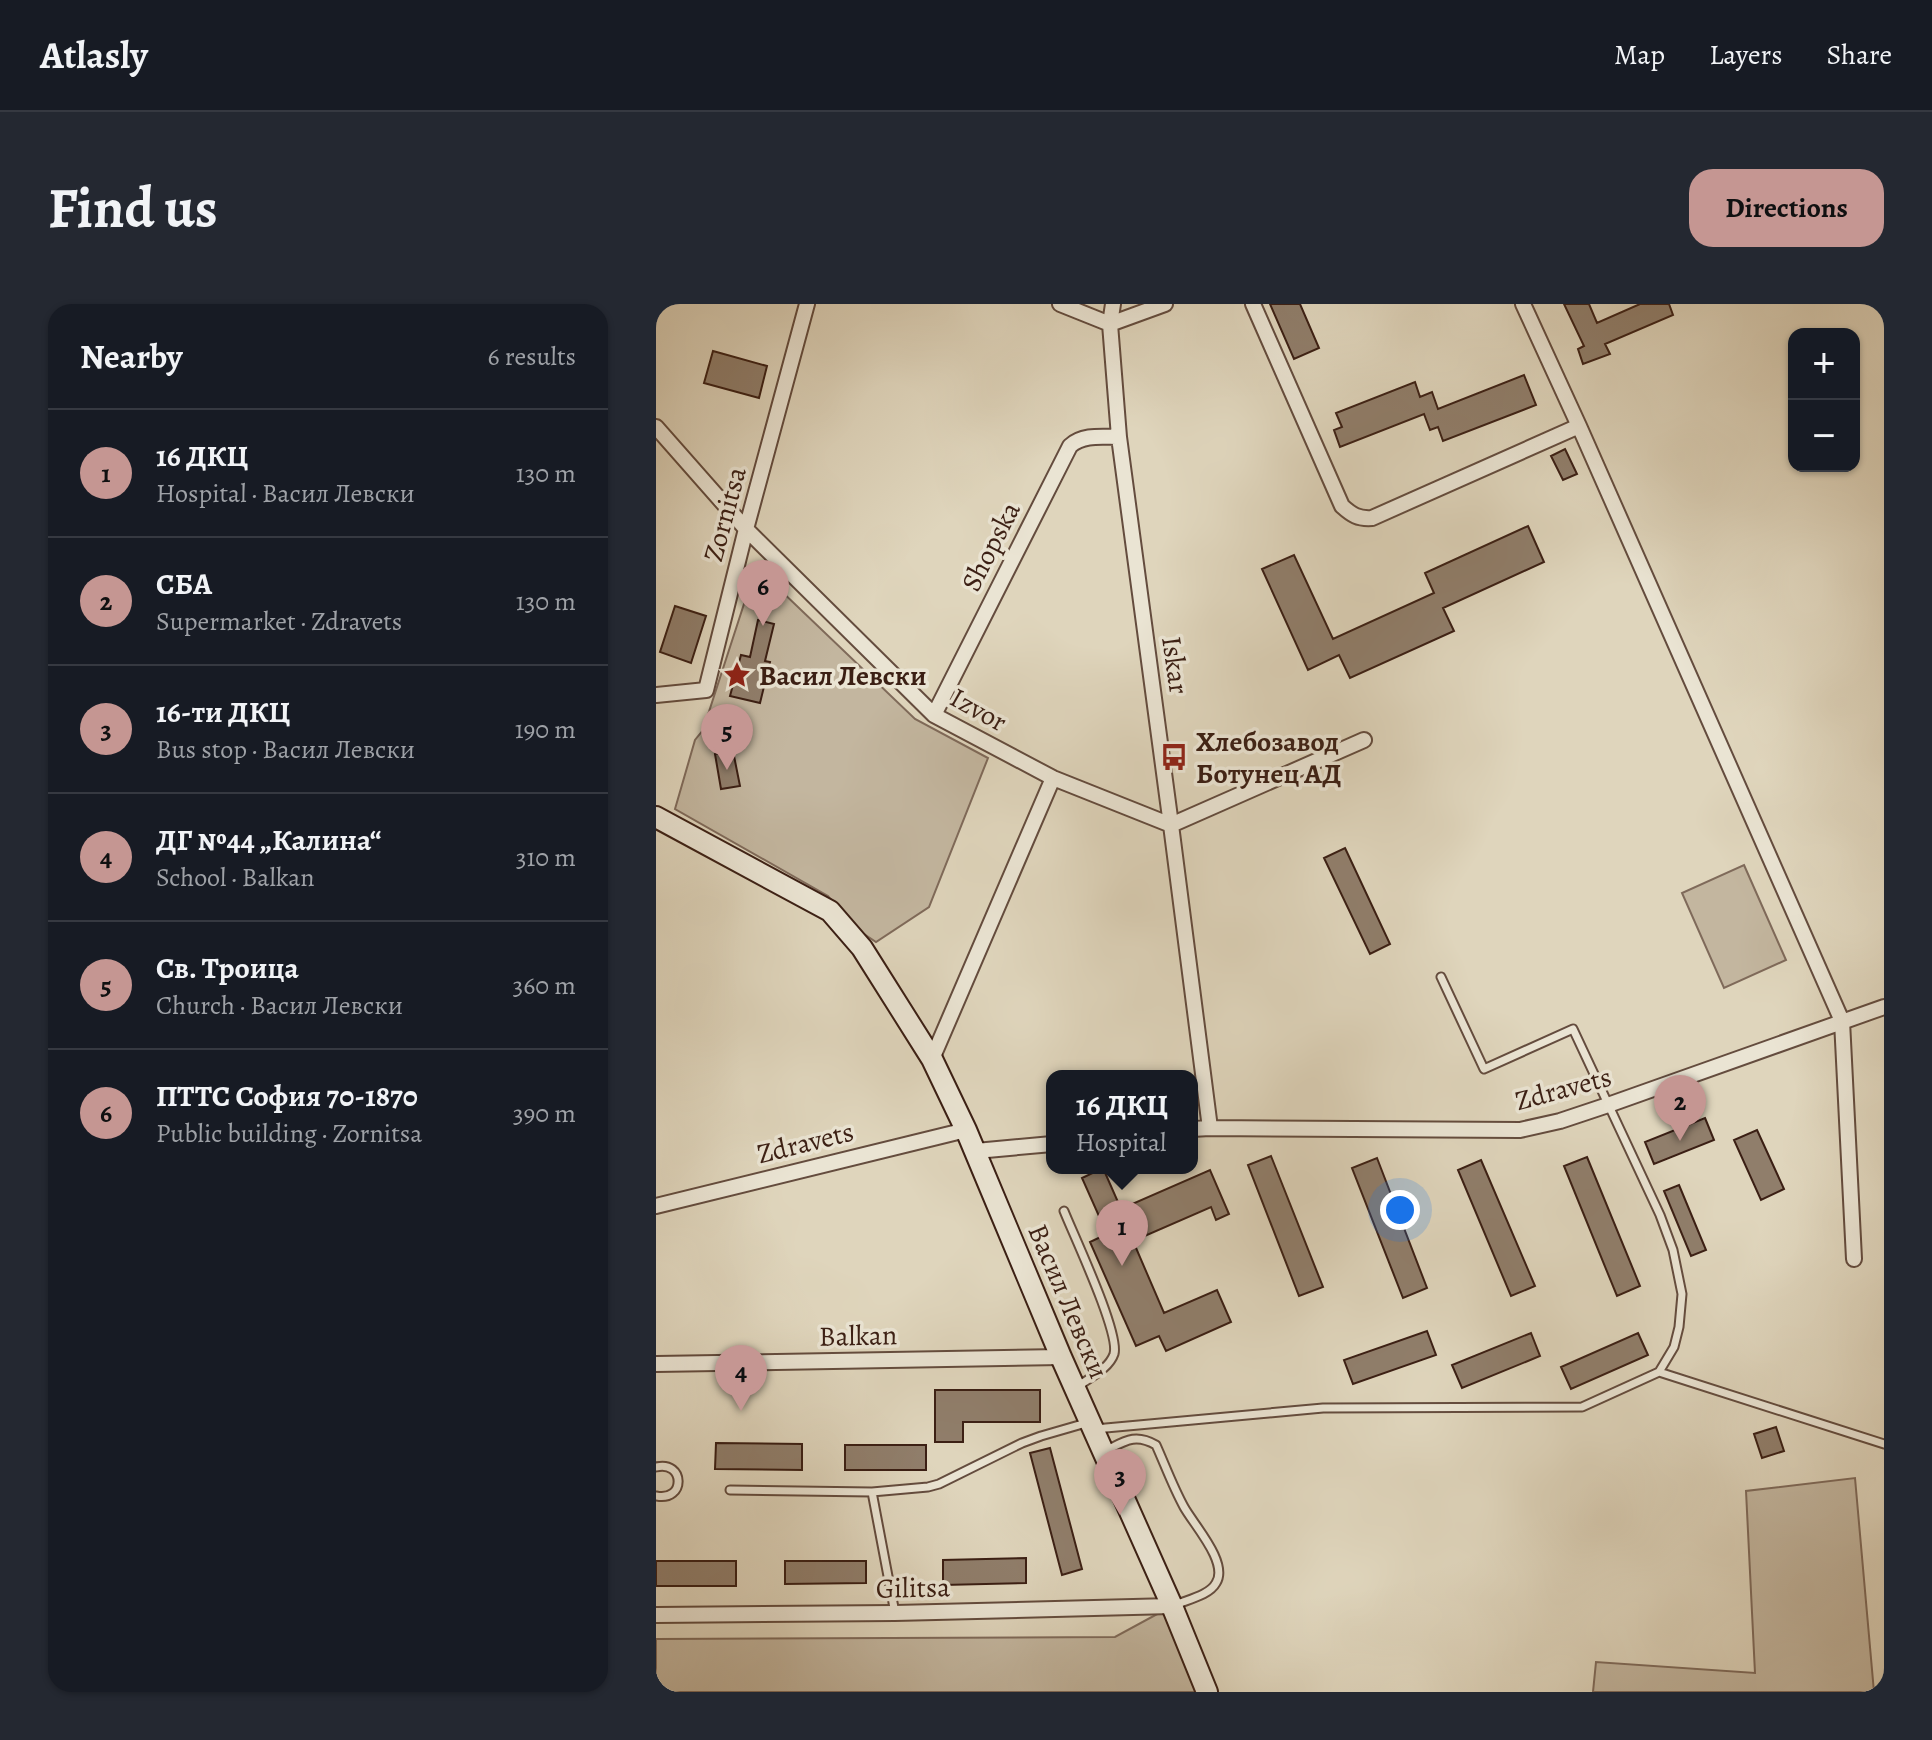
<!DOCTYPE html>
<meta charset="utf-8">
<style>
:root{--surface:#171b24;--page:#242831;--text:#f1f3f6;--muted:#9ea1a6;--line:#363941;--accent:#c59692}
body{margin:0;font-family:Alegreya,serif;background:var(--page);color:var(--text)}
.controls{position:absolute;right:24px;top:24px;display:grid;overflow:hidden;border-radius:16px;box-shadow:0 2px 6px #0004}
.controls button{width:72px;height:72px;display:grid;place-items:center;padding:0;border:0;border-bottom:2px solid var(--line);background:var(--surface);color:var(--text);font:40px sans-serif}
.you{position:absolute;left:744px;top:906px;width:28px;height:28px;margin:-20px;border:6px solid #fff;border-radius:50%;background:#1a73e8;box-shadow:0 0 0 12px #1a73e833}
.badge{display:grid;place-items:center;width:52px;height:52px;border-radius:50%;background:var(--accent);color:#111;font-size:26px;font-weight:700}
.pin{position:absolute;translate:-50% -66px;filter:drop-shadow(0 2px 4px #0008)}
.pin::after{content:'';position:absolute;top:42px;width:28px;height:24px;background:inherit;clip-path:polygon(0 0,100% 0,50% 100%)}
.popup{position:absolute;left:390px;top:766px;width:152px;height:104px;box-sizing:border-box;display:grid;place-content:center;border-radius:16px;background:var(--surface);filter:drop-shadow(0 2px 6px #0005);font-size:26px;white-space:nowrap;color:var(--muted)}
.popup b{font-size:30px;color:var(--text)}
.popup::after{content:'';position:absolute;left:50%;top:100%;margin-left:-16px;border:16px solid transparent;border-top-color:var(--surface)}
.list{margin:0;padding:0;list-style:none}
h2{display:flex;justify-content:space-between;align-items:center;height:104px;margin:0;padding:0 32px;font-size:34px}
h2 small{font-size:26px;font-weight:400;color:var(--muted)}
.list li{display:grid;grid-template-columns:52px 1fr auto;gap:24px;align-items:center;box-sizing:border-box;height:128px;padding:0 32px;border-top:2px solid var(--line)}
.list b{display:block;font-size:30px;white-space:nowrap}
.list p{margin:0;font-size:26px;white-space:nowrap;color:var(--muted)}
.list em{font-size:26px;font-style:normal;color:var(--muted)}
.map{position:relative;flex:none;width:1228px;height:1388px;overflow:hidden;border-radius:24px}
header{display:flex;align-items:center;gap:48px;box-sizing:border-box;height:112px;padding:0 40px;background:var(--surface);border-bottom:2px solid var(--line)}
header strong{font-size:38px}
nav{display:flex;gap:44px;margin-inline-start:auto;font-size:28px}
.intro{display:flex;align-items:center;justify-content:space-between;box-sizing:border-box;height:192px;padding:0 48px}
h1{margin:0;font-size:56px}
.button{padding:20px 36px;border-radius:24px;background:var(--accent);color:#111;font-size:28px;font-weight:700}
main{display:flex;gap:48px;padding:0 48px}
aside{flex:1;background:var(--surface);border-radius:24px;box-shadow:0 2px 6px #0004}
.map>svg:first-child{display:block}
</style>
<header>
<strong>Atlasly</strong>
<nav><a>Map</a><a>Layers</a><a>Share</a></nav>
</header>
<div class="intro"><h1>Find us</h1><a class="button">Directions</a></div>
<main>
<aside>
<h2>Nearby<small>6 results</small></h2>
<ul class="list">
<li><span class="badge">1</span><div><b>16 ДКЦ</b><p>Hospital · Васил Левски</p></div><em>130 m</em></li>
<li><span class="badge">2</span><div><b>СБА</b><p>Supermarket · Zdravets</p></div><em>130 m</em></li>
<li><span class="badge">3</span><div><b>16-ти ДКЦ</b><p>Bus stop · Васил Левски</p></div><em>190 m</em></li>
<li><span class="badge">4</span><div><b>ДГ №44 „Калина“</b><p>School · Balkan</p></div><em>310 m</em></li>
<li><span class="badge">5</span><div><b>Св. Троица</b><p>Church · Васил Левски</p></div><em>360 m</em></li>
<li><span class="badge">6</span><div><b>ПТТС София 70-1870</b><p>Public building · Zornitsa</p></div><em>390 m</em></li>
</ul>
</aside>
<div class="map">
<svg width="1228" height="1388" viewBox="0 0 1228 1388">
<rect width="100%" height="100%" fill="#dfd5bc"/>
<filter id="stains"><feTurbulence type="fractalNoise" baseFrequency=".0025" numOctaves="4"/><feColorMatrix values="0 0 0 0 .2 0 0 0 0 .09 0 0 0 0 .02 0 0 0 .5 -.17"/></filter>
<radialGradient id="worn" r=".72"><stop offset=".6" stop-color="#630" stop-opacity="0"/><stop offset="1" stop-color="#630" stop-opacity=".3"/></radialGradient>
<!-- green -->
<path fill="#c3b69f" stroke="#7f6a5a" stroke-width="2" d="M 100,263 L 259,415 L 332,454 L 273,603 L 220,638 L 199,624 L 172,592 L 19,505 L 39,436 L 47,426 Z
M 1088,561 L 1130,656 L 1068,684 L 1026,589 Z
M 1199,1174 L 1218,1388 L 937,1388 L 940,1358 L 1099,1369 L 1090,1187 Z
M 516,1302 L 551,1388 L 0,1388 L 0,1335 L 459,1333 Z"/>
<!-- building -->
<path fill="#907e6b" stroke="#3b1f14" stroke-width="2" d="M 614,0 L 644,0 L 663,44 L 638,55 Z
M 908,0 L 933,0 L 941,19 L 984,0 L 1013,0 L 1017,11 L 949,40 L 954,50 L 927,60 L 922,45 L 928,42 Z
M 57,47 L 111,62 L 103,94 L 48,79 Z
M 868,71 L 880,101 L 787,137 L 782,123 L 774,126 L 768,110 L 684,143 L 678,126 L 686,123 L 680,109 L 759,78 L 764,93 L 776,88 L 782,105 Z
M 909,145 L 921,170 L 907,176 L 895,152 Z
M 872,222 L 888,258 L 787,304 L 798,327 L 694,374 L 683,351 L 652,366 L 606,265 L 638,251 L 677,335 L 778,289 L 769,269 Z
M 19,302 L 50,312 L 35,359 L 4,348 Z
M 102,316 L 118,320 L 109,357 L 114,358 L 104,399 L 74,392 L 85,351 L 94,353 Z
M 77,447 L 84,482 L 65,485 L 59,450 Z
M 689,544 L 734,640 L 714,650 L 668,554 Z
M 1049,814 L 1058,836 L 998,860 L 989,838 Z
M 1101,826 L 1128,885 L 1105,896 L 1078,836 Z
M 615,852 L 667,983 L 643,992 L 592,861 Z
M 931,853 L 984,982 L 961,992 L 908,862 Z
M 721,854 L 771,984 L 747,994 L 696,864 Z
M 825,856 L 879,982 L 855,992 L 802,866 Z
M 447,864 L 465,905 L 554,866 L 573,910 L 560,916 L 555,903 L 477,937 L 508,1009 L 561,986 L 575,1018 L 510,1047 L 503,1032 L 480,1042 L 434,938 L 451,930 L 426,874 Z
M 1023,881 L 1050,946 L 1035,952 L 1008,887 Z
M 771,1027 L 780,1051 L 697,1080 L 688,1056 Z
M 875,1029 L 884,1052 L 806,1084 L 796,1061 Z
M 982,1029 L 992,1051 L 915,1085 L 905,1063 Z
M 279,1086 L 384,1086 L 384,1118 L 307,1118 L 307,1138 L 279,1138 Z
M 1120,1123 L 1128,1147 L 1106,1154 L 1098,1130 Z
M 60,1139 L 146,1140 L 146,1166 L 59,1165 Z
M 189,1141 L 270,1141 L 270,1166 L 189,1166 Z
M 394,1144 L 426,1265 L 406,1271 L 374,1149 Z
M 370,1254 L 370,1279 L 287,1281 L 287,1256 Z
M 0,1257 L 80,1257 L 80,1282 L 0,1282 Z
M 129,1257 L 210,1257 L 210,1279 L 129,1280 Z"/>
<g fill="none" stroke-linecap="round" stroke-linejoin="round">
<!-- lane casing -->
<g stroke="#644c3e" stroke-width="11">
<path id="lane" d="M 408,907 C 418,932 464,1029 458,1050 C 453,1065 433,1074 421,1083
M 1003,1068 L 1228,1140
M 439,1125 L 667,1104 L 926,1103 L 1003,1068 L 1018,1043 L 1023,1023 L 1026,990 L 1017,946 L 1004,911 L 917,725 L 828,765 L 785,673
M 449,1147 C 469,1137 479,1129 500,1141 C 509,1161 517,1183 528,1203 C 538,1221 573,1259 560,1279 C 553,1292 529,1296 517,1302
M 0,1163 C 29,1156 30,1198 0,1192
M 74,1186 L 216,1188 L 272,1183 L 283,1180 L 366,1139 L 385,1132 L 430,1119
M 216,1188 L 239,1309"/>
</g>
<!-- street casing -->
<g stroke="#644c3e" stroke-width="18">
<path id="street" d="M 404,0 L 454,20 L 509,0
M 457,0 L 454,20 L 463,133 L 515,521 L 554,824
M 597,0 L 686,202 C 696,211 702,215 716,214 L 923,122
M 867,0 L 923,122 L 1186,717 L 1198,955
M 0,123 L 90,225 L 278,411 L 397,474 L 515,521 L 708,436
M 0,391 L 50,386 L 90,225 L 151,0
M 278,411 L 414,142 C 427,130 446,133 463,133
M 276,755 L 397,474
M 536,825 L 554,824 L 864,826 L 904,817 L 952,801 L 1228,703
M 320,847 L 396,840
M 0,902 L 310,826
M 0,1060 L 405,1053
M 0,1311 L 239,1309 L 516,1302"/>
</g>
<!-- secondary casing -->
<g stroke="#3b1f14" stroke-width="24">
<path id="secondary" d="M 0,513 L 174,607 L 206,644 L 276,755 L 310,826 L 405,1053 L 516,1302 L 551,1388"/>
</g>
<!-- lane -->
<use href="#lane" stroke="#eae4d3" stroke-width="7"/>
<!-- street -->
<use href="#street" stroke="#eae4d3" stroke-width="14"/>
<!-- secondary -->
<use href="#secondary" stroke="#eae4d3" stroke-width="20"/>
</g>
<!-- icons -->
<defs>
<g id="sight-bare" transform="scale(2.16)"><path d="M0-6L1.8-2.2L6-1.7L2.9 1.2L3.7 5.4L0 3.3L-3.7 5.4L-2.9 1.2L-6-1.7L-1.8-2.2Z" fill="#8f2418" stroke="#eae4d3" stroke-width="2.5" paint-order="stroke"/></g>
<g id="bus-bare" transform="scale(2.16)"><path d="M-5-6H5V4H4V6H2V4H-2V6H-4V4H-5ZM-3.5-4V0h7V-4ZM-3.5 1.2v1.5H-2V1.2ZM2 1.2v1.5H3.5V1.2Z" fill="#8f2418" stroke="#eae4d3" stroke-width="2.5" paint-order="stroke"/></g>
</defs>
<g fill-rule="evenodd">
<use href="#sight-bare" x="81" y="371"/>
<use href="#bus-bare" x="518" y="453"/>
</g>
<g text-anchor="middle" stroke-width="7" stroke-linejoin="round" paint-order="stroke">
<!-- street labels -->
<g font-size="28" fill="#3b1f14" stroke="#eae4d3">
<text transform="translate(68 210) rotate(-75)" y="10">Zornitsa</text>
<text transform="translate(334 242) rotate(-63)" y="10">Shopska</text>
<text transform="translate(520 361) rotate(82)" y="10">Iskar</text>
<text transform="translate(323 405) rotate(29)" y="10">Izvor</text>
<text transform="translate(907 784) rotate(-15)" y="10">Zdravets</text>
<text transform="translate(149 838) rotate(-14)" y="10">Zdravets</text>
<text transform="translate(413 997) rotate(67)" y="10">Васил Левски</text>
<text transform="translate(202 1031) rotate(-1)" y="10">Balkan</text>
<text transform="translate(257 1283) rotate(-1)" y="10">Gilitsa</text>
</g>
<!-- poi labels -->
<g font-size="28" font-weight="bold" fill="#3b1f14" stroke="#eae4d3" text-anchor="start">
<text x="103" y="381">Васил Левски</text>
<text x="540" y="447">Хлебозавод<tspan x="540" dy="32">Ботунец АД</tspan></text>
</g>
</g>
<rect width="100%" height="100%" filter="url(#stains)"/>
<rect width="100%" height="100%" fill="url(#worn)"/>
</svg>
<div class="controls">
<button>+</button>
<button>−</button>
</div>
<div class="you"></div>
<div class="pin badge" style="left:466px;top:962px">1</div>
<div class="popup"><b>16 ДКЦ</b>Hospital</div>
<div class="pin badge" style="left:1024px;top:837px">2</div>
<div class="pin badge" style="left:464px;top:1211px">3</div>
<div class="pin badge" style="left:85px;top:1107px">4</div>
<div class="pin badge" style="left:71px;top:466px">5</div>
<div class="pin badge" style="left:107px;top:322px">6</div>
</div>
</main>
